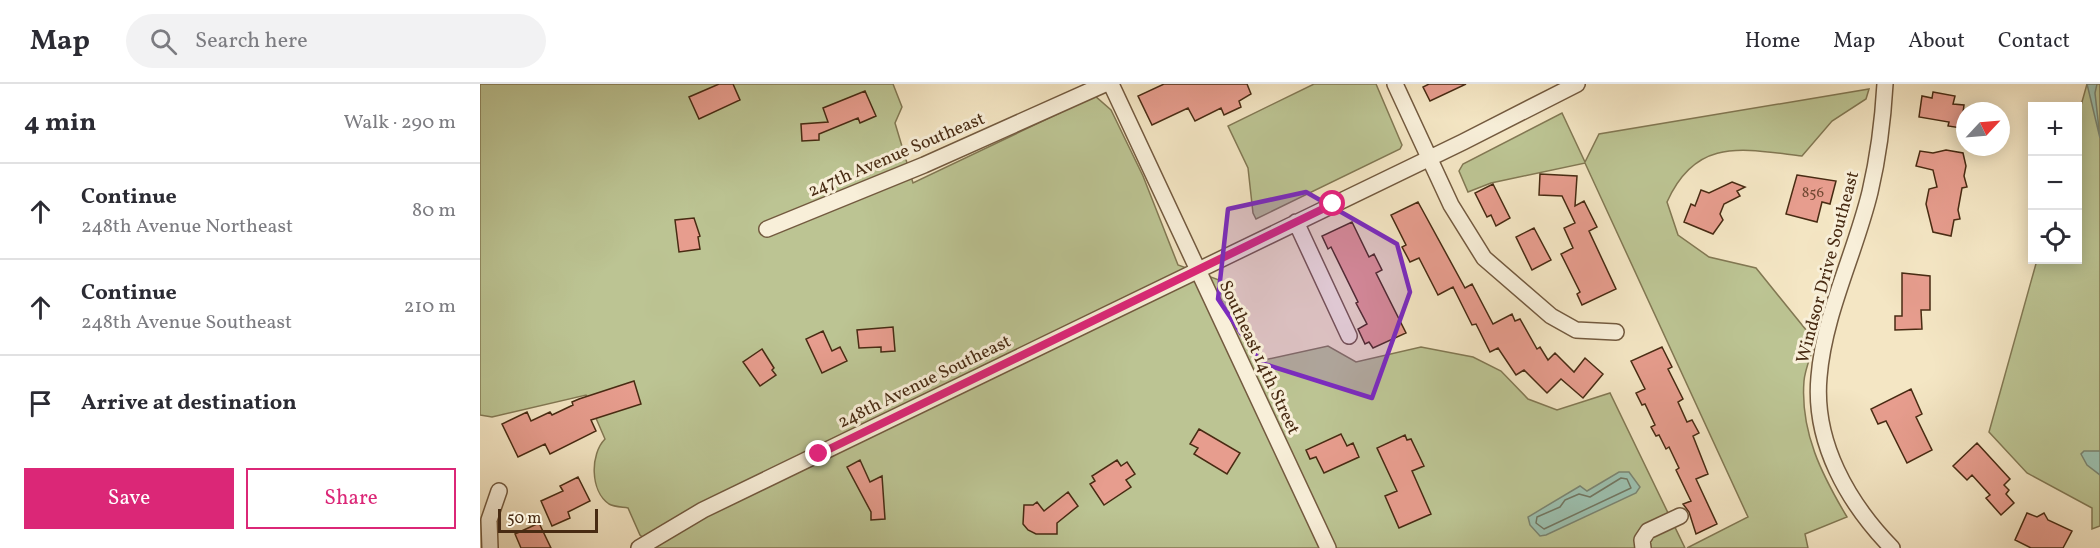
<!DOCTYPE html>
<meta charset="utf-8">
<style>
:root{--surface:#fff;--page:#f2f2f3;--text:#2b2b33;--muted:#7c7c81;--line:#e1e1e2;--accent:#db2777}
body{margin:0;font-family:Vollkorn,serif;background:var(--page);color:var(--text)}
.controls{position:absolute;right:18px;top:18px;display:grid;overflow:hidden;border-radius:0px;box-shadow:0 3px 15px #0003}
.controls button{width:54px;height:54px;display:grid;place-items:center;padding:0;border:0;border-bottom:2px solid var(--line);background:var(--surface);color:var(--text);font:30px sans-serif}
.compass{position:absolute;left:1476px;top:18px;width:54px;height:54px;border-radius:50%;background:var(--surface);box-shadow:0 3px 15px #0003;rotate:64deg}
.scale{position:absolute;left:18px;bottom:15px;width:100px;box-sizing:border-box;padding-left:6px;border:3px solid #482b13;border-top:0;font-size:16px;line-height:21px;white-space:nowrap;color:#482b13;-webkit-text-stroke:4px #f8efd9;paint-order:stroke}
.stop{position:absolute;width:18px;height:18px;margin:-14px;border:4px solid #db2777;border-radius:50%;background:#fff}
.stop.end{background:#db2777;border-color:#fff;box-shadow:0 2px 6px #0008}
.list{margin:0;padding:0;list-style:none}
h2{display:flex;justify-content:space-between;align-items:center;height:78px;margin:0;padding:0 24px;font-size:26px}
h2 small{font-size:20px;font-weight:400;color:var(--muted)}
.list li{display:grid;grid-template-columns:39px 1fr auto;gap:18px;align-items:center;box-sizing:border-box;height:96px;padding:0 24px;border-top:2px solid var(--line)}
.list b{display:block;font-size:22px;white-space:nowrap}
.list p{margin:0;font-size:20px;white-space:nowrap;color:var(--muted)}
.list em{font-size:20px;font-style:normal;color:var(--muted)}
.actions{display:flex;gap:12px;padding:18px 24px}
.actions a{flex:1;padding:14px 0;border:2px solid var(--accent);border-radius:0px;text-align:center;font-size:21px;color:var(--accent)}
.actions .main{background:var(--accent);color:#fff}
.icon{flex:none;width:33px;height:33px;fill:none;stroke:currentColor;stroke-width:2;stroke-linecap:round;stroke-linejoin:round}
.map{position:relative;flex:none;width:1620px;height:464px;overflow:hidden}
header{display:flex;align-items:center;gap:36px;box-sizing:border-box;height:84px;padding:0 30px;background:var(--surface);border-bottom:2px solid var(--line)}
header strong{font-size:28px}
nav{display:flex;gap:33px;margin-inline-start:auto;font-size:21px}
.search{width:420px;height:54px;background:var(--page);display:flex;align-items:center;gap:15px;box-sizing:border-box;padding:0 21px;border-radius:33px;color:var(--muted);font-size:22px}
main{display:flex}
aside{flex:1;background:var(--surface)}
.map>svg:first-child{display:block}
</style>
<header>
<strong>Map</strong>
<div class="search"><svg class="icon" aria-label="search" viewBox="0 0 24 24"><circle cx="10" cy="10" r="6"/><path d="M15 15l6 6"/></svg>Search here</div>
<nav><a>Home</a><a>Map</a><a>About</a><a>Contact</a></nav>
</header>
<main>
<aside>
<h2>4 min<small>Walk · 290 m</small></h2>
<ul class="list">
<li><svg class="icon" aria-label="ahead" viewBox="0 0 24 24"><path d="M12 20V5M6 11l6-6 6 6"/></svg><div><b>Continue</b><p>248th Avenue Northeast</p></div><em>80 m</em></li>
<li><svg class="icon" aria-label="ahead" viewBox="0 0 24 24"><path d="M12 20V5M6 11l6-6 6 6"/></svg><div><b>Continue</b><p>248th Avenue Southeast</p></div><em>210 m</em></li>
<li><svg class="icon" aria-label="arrive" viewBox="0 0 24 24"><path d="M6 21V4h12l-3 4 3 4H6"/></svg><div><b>Arrive at destination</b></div></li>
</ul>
<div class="actions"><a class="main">Save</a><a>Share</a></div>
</aside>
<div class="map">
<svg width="1620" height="464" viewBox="0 0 1620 464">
<rect width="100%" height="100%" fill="#f4e6c4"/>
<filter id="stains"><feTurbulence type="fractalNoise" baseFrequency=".00333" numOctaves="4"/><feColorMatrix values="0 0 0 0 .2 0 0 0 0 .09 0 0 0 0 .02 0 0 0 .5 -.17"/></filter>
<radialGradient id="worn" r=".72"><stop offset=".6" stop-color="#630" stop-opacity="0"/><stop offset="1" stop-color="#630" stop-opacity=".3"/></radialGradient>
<!-- green -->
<path fill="#bcc493" stroke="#827853" stroke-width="1.5" d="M 0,0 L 413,0 L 422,23 L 415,39 L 433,99 L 615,12 L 631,26 L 663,92 L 698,181 L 750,200 L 784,276 L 848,262 L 876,278 L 941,263 L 993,273 L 1021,287 L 1048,315 L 1077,326 L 1130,309 L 1205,464 L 175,464 L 160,451 L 148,424 C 142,423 134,423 129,420 C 110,407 110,370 125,355 L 106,311 L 12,333 L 0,331 Z
M 834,0 L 896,0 L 922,61 L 920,65 L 776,135 L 773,129 L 768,84 L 748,42 Z
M 1607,0 L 1620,0 L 1620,442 L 1612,445 L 1612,424 L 1547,389 L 1509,348 L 1557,176 L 1598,176 L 1598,32 Z
M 1389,5 L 1386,15 L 1352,37 L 1322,72 C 1262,65 1216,53 1187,118 L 1198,151 L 1229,173 L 1276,184 L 1335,257 C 1332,270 1325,284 1324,297 C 1320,348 1342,391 1367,433 L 1325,450 L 1328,464 L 1207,464 L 1268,433 L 1105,79 L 1011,99 L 988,108 L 979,87 L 983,80 L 1082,29 L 1105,78 L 1119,50 Z"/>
<!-- water -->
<path fill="#9cc0af" stroke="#7a8471" stroke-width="1.5" d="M 1607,0 L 1617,0 L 1615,9 L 1620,54 Z
M 1604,367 L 1620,367 L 1620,391 L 1607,381 L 1601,370 Z
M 1139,388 L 1149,388 L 1160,403 L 1156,409 L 1066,451 L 1060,452 L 1050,441 L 1048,433 L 1100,402 L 1107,407 Z"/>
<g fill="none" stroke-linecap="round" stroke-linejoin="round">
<!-- shore -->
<path stroke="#727661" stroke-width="1.5" d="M 1141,394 L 1147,395 L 1151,404 L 1064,445 L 1056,439 L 1057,433 L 1080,423 L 1085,416 L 1099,410 L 1110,413 Z"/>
</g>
<!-- building -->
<path fill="#e79d8e" stroke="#482b13" stroke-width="1.5" d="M 239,0 L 253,0 L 260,16 L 219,35 L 209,13 Z
M 684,0 L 767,0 L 771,10 L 759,17 L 761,23 L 744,31 L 741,24 L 715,37 L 708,24 L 672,41 L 658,12 Z
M 949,0 L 986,0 L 950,17 L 943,3 Z
M 385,7 L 396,32 L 380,39 L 378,34 L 339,50 L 339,56 L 322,57 L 321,40 L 348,38 L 343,24 Z
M 1453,8 L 1475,12 L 1473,20 L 1484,21 L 1481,44 L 1468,42 L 1469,38 L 1439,33 L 1442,12 L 1452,14 Z
M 1466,66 L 1483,69 L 1486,82 L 1484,92 L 1487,103 L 1482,104 L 1478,126 L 1480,135 L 1474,136 L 1471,152 L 1453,148 L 1446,120 L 1449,105 L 1457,103 L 1453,86 L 1436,82 L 1440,67 L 1453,69 Z
M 1060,90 L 1097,92 L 1095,122 L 1104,117 L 1117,143 L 1109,147 L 1136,205 L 1102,221 L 1097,210 L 1100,208 L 1081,170 L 1093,164 L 1084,144 L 1095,139 L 1082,112 L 1059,111 Z
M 1317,91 L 1356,97 L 1350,120 L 1342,118 L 1337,138 L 1306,130 Z
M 1252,98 L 1265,103 L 1257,107 L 1260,112 L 1244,120 L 1240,130 L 1243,136 L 1233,150 L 1204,138 L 1211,120 L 1215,122 L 1221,106 L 1229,109 Z
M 1013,100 L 1030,134 L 1016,142 L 1011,131 L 1007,133 L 995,109 Z
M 938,118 L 985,204 L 992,200 L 1013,240 L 1032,230 L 1035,237 L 1040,235 L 1057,265 L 1060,263 L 1068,276 L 1075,269 L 1094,288 L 1105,274 L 1123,290 L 1103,314 L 1081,295 L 1067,309 L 1044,286 L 1036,291 L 1018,264 L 1010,268 L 996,240 L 992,241 L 973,203 L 958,211 L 939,174 L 930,178 L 922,163 L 926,161 L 911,131 Z
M 214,134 L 220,152 L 218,153 L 220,165 L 199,168 L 195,136 Z
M 872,138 L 889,173 L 894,170 L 902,186 L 896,189 L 926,249 L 893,264 L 889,258 L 885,260 L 878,245 L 887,240 L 876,219 L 878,218 L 851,163 L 848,165 L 842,152 Z
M 1054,144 L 1071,176 L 1052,186 L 1036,153 Z
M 1422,189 L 1450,192 L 1450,226 L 1441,226 L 1442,245 L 1415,246 L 1415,232 L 1422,232 Z
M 413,243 L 415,267 L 401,268 L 401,263 L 379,264 L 377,246 Z
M 343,247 L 352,267 L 360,263 L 367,277 L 342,289 L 326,255 Z
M 1182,263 L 1192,283 L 1188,285 L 1203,315 L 1198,318 L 1207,338 L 1212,336 L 1219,349 L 1213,352 L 1228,390 L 1216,395 L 1237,440 L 1216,450 L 1209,428 L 1203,420 L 1211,417 L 1196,386 L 1199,384 L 1189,363 L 1186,365 L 1179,351 L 1176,352 L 1171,343 L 1175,341 L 1165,320 L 1162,321 L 1156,309 L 1165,305 L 1151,277 Z
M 282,265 L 294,284 L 292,286 L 296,291 L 280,302 L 263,278 Z
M 154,297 L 161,320 L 111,336 L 116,347 L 70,370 L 65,360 L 38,373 L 22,340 L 47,328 L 51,337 L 70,328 L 72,331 L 93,321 L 92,318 L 99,315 Z
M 1431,305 L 1442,330 L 1436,333 L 1452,366 L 1427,379 L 1406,337 L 1398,340 L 1391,325 Z
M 719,345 L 760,369 L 747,390 L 714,370 L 718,364 L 710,360 Z
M 861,350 L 867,362 L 873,359 L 879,373 L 844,389 L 836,373 L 830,375 L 826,366 Z
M 925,351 L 927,356 L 931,355 L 944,382 L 932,387 L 951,430 L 919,444 L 905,412 L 917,407 L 897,364 Z
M 1497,359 L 1530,395 L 1524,401 L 1529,406 L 1526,410 L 1534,419 L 1521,431 L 1506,414 L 1510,411 L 1492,391 L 1487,396 L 1473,382 Z
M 380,376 L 390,398 L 402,392 L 405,435 L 391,436 L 391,428 L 367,383 Z
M 637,376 L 641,382 L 647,378 L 655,390 L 646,396 L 651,403 L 624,421 L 610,400 L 615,397 L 612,392 Z
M 98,393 L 110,417 L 88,428 L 90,434 L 72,442 L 61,417 L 83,407 L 80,402 Z
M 588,408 L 598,422 L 577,439 L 577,450 L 556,450 L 548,446 L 543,440 L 544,421 L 553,421 L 557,418 L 564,427 Z
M 1547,429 L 1557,433 L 1564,429 L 1568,436 L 1592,447 L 1583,464 L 1551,464 L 1535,456 Z
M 59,439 L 71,464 L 41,464 L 35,450 Z"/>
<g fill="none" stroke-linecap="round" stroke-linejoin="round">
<!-- minor casing -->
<g stroke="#735a3f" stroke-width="18">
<path id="minor" d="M 631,0 L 848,464
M 915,0 L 971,121 L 1004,174 L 1071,232 L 1096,246 L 1136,248
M 1405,0 C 1403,35 1398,74 1390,108 C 1375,170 1344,230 1339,293 C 1333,358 1368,419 1412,464
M 816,138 L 869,252
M 287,145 L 444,81 L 625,0
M 10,464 L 9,436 L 19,407
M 159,464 L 223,426 L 983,58 L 1097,0
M 1163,464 L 1162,456 L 1168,447 L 1200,432"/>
</g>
<!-- minor -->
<use href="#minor" stroke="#f8efd9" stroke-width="15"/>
</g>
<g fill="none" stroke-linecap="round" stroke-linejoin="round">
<!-- route -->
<path stroke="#db2777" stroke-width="8" d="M 339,370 L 853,120"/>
</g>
<!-- marked area -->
<path fill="#7b2cbf" fill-opacity="0.2" stroke="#7b2cbf" stroke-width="4.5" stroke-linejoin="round" d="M 826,108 L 917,160 L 930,208 L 892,314 L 781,279 L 738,215 L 748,125 Z"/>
<g text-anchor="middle" stroke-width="6" stroke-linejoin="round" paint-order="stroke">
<!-- number labels -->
<g font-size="15" fill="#704832">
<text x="1333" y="113">856</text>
</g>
<!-- street labels -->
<g font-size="18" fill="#482b13" stroke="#f8efd9">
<text transform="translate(416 70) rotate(-23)" y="6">247th Avenue Southeast</text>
<text transform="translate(1347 183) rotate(-75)" y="6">Windsor Drive Southeast</text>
<text transform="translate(780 273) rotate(65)" y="6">Southeast 14th Street</text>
<text transform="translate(444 297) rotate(-26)" y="6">248th Avenue Southeast</text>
</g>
</g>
<rect width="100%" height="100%" filter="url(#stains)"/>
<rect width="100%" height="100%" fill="url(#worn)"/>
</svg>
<div class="controls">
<button>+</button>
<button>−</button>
<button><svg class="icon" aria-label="locate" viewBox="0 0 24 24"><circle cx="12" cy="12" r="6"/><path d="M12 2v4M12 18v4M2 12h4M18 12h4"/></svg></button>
</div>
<svg class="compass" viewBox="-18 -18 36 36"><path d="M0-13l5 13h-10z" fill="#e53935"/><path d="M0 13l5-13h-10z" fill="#7c7c81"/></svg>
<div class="scale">50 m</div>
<div class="stop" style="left:853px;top:120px"></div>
<div class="stop end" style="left:339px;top:370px"></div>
</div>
</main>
